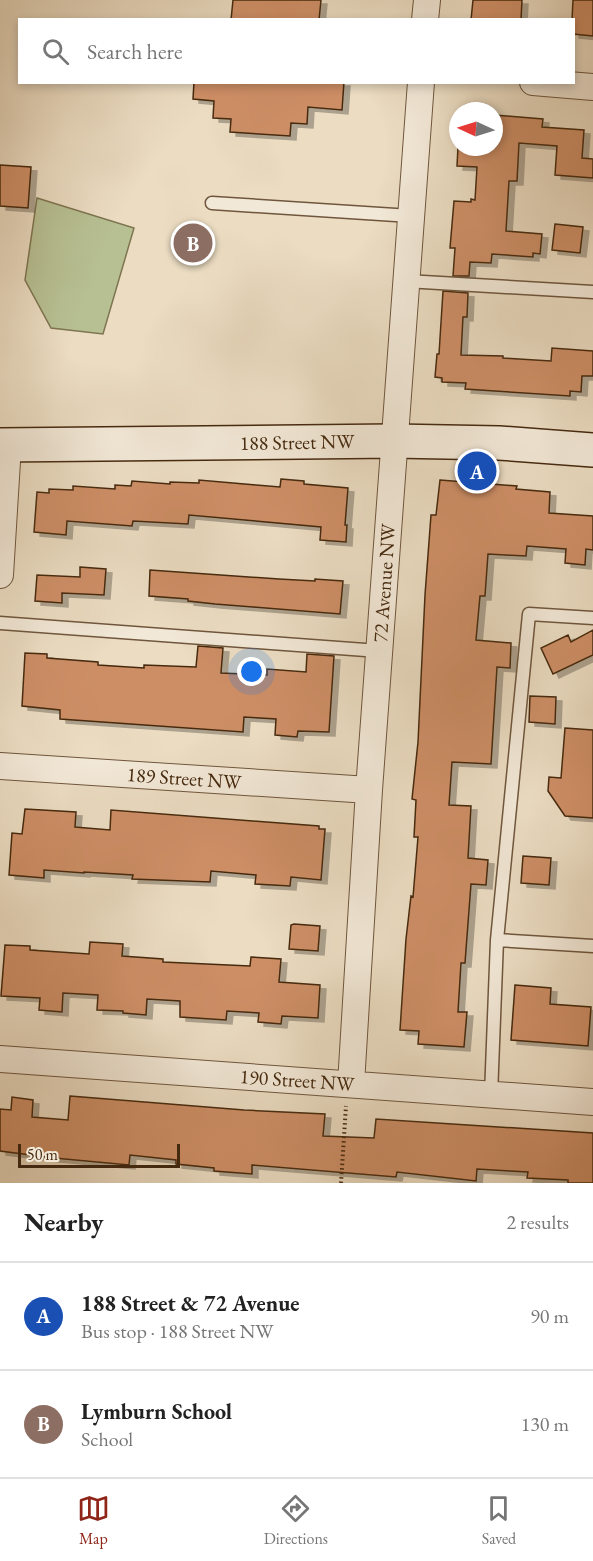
<!DOCTYPE html>
<meta charset="utf-8">
<style>
:root{--surface:#fff;--page:#f6f6f6;--text:#222;--muted:#767676;--line:#e0e0e0;--accent:#8f2418}
body{margin:0;font-family:"EB Garamond",serif;background:var(--page);color:var(--text)}
.compass{position:absolute;left:449px;top:102px;width:54px;height:54px;border-radius:50%;background:var(--surface);box-shadow:0 3px 9px #0003;rotate:274deg}
.scale{position:absolute;left:18px;bottom:15px;width:162px;box-sizing:border-box;padding-left:6px;border:3px solid #462a0f;border-top:0;font-size:16px;line-height:21px;white-space:nowrap;color:#462a0f;-webkit-text-stroke:4px #f2e8d7;paint-order:stroke}
.you{position:absolute;left:252px;top:672px;width:21px;height:21px;margin:-15px;border:4px solid #fff;border-radius:50%;background:#1a73e8;box-shadow:0 0 0 9px #1a73e833}
.badge{display:grid;place-items:center;width:39px;height:39px;border-radius:50%;background:var(--accent);color:#fff;font-size:20px;font-weight:700}
.pin{position:absolute;translate:-50% -50%;border:3px solid #fff;box-shadow:0 2px 6px #0006}
.list{margin:0;padding:0;list-style:none}
h2{display:flex;justify-content:space-between;align-items:center;height:78px;margin:0;padding:0 24px;font-size:26px}
h2 small{font-size:20px;font-weight:400;color:var(--muted)}
.list li{display:grid;grid-template-columns:39px 1fr auto;gap:18px;align-items:center;box-sizing:border-box;height:108px;padding:0 24px;border-top:2px solid var(--line)}
.list b{display:block;font-size:22px;white-space:nowrap}
.list p{margin:0;font-size:20px;white-space:nowrap;color:var(--muted)}
.list em{font-size:20px;font-style:normal;color:var(--muted)}
.icon{flex:none;width:33px;height:33px;fill:none;stroke:currentColor;stroke-width:2;stroke-linecap:round;stroke-linejoin:round}
.map{position:relative;flex:none;width:593px;height:1183px;overflow:hidden}
.search{position:absolute;background:var(--surface);box-shadow:0 3px 9px #0003;left:18px;right:18px;top:18px;height:66px;display:flex;align-items:center;gap:15px;box-sizing:border-box;padding:0 21px;border-radius:0px;color:var(--muted);font-size:22px}
.sheet{height:294px;background:var(--surface)}
nav{display:flex;justify-content:space-around;align-items:center;box-sizing:border-box;height:84px;border-top:2px solid var(--line);background:var(--surface);font-size:16px;color:var(--muted)}
nav a{display:grid;justify-items:center;gap:3px}
nav .on{color:var(--accent)}
.map>svg:first-child{display:block}
</style>
<div class="map">
<svg width="593" height="1183" viewBox="0 0 593 1183">
<defs>
<filter id="shadow"><feDropShadow dx="6" dy="4" stdDeviation="0" flood-color="#0004"/></filter>
</defs>
<rect width="100%" height="100%" fill="#ebdcc2"/>
<filter id="stains"><feTurbulence type="fractalNoise" baseFrequency=".00333" numOctaves="4"/><feColorMatrix values="0 0 0 0 .2 0 0 0 0 .09 0 0 0 0 .02 0 0 0 .5 -.17"/></filter>
<radialGradient id="worn" r=".72"><stop offset=".6" stop-color="#630" stop-opacity="0"/><stop offset="1" stop-color="#630" stop-opacity=".3"/></radialGradient>
<!-- green -->
<path fill="#b7c093" stroke="#7e7551" stroke-width="1.5" d="M 37,198 L 134,228 L 103,334 L 51,328 L 25,280 Z"/>
<!-- building -->
<path fill="#cd8e66" stroke="#462a0f" stroke-width="1.5" filter="url(#shadow)" d="M 233,0 L 321,0 L 319,20 L 231,20 Z
M 473,0 L 522,0 L 521,20 L 471,20 Z
M 573,0 L 593,0 L 593,36 L 573,34 L 573,20 L 572,20 Z
M 194,82 L 344,82 L 342,110 L 308,107 L 307,124 L 291,123 L 290,136 L 230,132 L 231,119 L 213,118 L 214,101 L 193,99 Z
M 494,115 L 543,119 L 542,127 L 584,130 L 582,158 L 593,159 L 593,178 L 555,175 L 557,146 L 519,143 L 517,181 L 509,181 L 506,231 L 542,234 L 540,254 L 533,253 L 533,257 L 492,254 L 491,263 L 470,262 L 469,276 L 453,276 L 455,248 L 450,248 L 454,201 L 471,202 L 471,199 L 475,200 L 477,167 L 457,166 L 458,147 L 494,147 Z
M 0,165 L 31,167 L 28,208 L 0,206 Z
M 555,224 L 583,227 L 580,253 L 552,250 Z
M 443,291 L 468,293 L 467,317 L 463,317 L 461,355 L 503,356 L 503,358 L 551,361 L 552,348 L 593,351 L 593,376 L 582,376 L 581,392 L 570,391 L 570,396 L 465,389 L 466,383 L 442,382 L 442,378 L 435,377 L 437,354 L 439,354 Z
M 281,479 L 304,481 L 304,484 L 348,488 L 345,525 L 347,525 L 346,542 L 320,540 L 321,527 L 189,515 L 188,524 L 133,521 L 132,526 L 67,521 L 66,535 L 34,532 L 37,492 L 49,493 L 49,489 L 73,490 L 73,486 L 115,489 L 115,485 L 131,486 L 132,481 L 170,484 L 170,482 L 199,483 L 199,480 L 280,487 Z
M 440,480 L 517,486 L 516,489 L 550,492 L 549,513 L 593,516 L 593,550 L 586,549 L 585,565 L 565,563 L 566,549 L 527,546 L 526,556 L 488,554 L 485,596 L 480,596 L 476,640 L 511,643 L 510,668 L 497,667 L 491,764 L 452,762 L 449,805 L 471,806 L 468,858 L 488,860 L 486,885 L 471,884 L 465,963 L 461,963 L 458,1012 L 467,1012 L 464,1047 L 418,1044 L 419,1031 L 400,1030 L 406,939 L 411,896 L 413,897 L 418,837 L 414,837 L 416,800 L 412,799 L 418,742 L 425,595 L 431,515 L 436,515 Z
M 80,567 L 106,569 L 104,595 L 62,593 L 62,603 L 35,601 L 37,575 L 80,577 Z
M 150,570 L 279,579 L 315,581 L 315,579 L 343,581 L 340,614 L 215,604 L 188,601 L 188,599 L 149,596 Z
M 593,630 L 593,655 L 553,674 L 541,648 L 568,635 L 571,642 Z
M 198,646 L 223,648 L 221,673 L 267,675 L 267,669 L 306,672 L 307,654 L 334,656 L 329,732 L 298,731 L 297,737 L 275,735 L 276,719 L 244,717 L 243,732 L 60,719 L 60,710 L 22,706 L 25,653 L 47,654 L 47,658 L 98,662 L 98,665 L 144,668 L 144,665 L 196,667 Z
M 530,696 L 556,697 L 555,724 L 529,722 Z
M 565,728 L 593,730 L 593,818 L 565,816 L 548,791 L 549,777 L 561,778 Z
M 25,809 L 76,812 L 75,827 L 110,830 L 111,810 L 319,826 L 319,829 L 325,829 L 321,880 L 291,877 L 290,886 L 255,884 L 256,875 L 211,871 L 210,882 L 132,879 L 133,875 L 84,872 L 84,873 L 44,870 L 44,878 L 9,875 L 12,833 L 22,834 Z
M 523,856 L 551,858 L 549,885 L 521,883 Z
M 294,924 L 320,926 L 318,951 L 289,949 L 291,925 Z
M 90,942 L 123,944 L 122,956 L 163,959 L 163,962 L 250,966 L 251,957 L 281,959 L 279,982 L 320,985 L 318,1018 L 282,1016 L 281,1024 L 258,1022 L 259,1013 L 227,1011 L 226,1020 L 180,1017 L 180,1001 L 147,999 L 146,1015 L 123,1013 L 123,1011 L 97,1010 L 98,995 L 63,993 L 62,1012 L 39,1010 L 40,998 L 1,996 L 5,945 L 30,946 L 30,950 L 89,954 Z
M 515,985 L 551,988 L 550,1004 L 591,1007 L 588,1046 L 511,1040 Z
M 70,1096 L 244,1110 L 325,1114 L 323,1136 L 374,1138 L 376,1119 L 593,1133 L 593,1183 L 568,1183 L 568,1180 L 527,1178 L 528,1172 L 477,1169 L 476,1181 L 397,1172 L 396,1177 L 252,1165 L 252,1174 L 214,1171 L 214,1168 L 176,1164 L 176,1160 L 130,1155 L 129,1165 L 54,1158 L 0,1151 L 0,1109 L 11,1110 L 12,1097 L 33,1100 L 32,1117 L 68,1120 Z"/>
<g fill="none" stroke-linecap="round" stroke-linejoin="round">
<!-- lane casing -->
<g stroke="#6f563c" stroke-width="15">
<path id="lane" d="M 212,203 L 411,216
M 406,281 L 593,292
M 0,623 L 379,651
M 497,940 L 593,946
M 491,1095 L 497,940 L 529,614 L 593,618"/>
</g>
<!-- street casing -->
<g stroke="#6f563c" stroke-width="28">
<path id="street" d="M 425,20 L 427,0
M 533,82 L 593,87
M 0,575 L 8,445
M 0,766 L 369,790
M 0,1059 L 593,1102
M 351,1084 L 369,790 L 421,82"/>
</g>
<!-- secondary casing -->
<g stroke="#462a0f" stroke-width="36">
<path id="secondary" d="M 0,445 L 394,441 L 499,443 L 593,450"/>
</g>
<!-- path -->
<path stroke="#462a0f" stroke-width="4" stroke-dasharray="1.5 3" stroke-linecap="butt" d="M 341,1183 L 346,1106"/>
<!-- lane -->
<use href="#lane" stroke="#f2e8d7" stroke-width="12"/>
<!-- street -->
<use href="#street" stroke="#f2e8d7" stroke-width="26"/>
<!-- secondary -->
<use href="#secondary" stroke="#f2e8d7" stroke-width="33"/>
</g>
<g text-anchor="middle" stroke-width="4.5" stroke-linejoin="round" paint-order="stroke">
<!-- street labels -->
<g font-size="20" fill="#462a0f" stroke="#f2e8d7">
<text transform="translate(297 442) rotate(-1)" y="7">188 Street NW</text>
<text transform="translate(384 583) rotate(-86)" y="7">72 Avenue NW</text>
<text transform="translate(184 778) rotate(4)" y="7">189 Street NW</text>
<text transform="translate(297 1080) rotate(4)" y="7">190 Street NW</text>
</g>
</g>
<rect width="100%" height="100%" filter="url(#stains)"/>
<rect width="100%" height="100%" fill="url(#worn)"/>
</svg>
<svg class="compass" viewBox="-18 -18 36 36"><path d="M0-13l5 13h-10z" fill="#e53935"/><path d="M0 13l5-13h-10z" fill="#767676"/></svg>
<div class="scale">50 m</div>
<div class="you"></div>
<div class="pin badge" style="left:477px;top:471px;background:#1a4fb4">A</div>
<div class="pin badge" style="left:193px;top:243px;background:#8d6e63">B</div>
<div class="search"><svg class="icon" aria-label="search" viewBox="0 0 24 24"><circle cx="10" cy="10" r="6"/><path d="M15 15l6 6"/></svg>Search here</div>
</div>
<section class="sheet">
<h2>Nearby<small>2 results</small></h2>
<ul class="list">
<li><span class="badge" style="background:#1a4fb4">A</span><div><b>188 Street &amp; 72 Avenue</b><p>Bus stop · 188 Street NW</p></div><em>90 m</em></li>
<li><span class="badge" style="background:#8d6e63">B</span><div><b>Lymburn School</b><p>School</p></div><em>130 m</em></li>
</ul>
</section>
<nav>
<a class="on"><svg class="icon" aria-label="map" viewBox="0 0 24 24"><path d="M3 6l6-2 6 2 6-2v14l-6 2-6-2-6 2zM9 4v14M15 6v14"/></svg>Map</a>
<a><svg class="icon" aria-label="directions" viewBox="0 0 24 24"><path d="M12 3l9 9-9 9-9-9zM9 14v-3h6M13 9l2 2-2 2"/></svg>Directions</a>
<a><svg class="icon" aria-label="saved" viewBox="0 0 24 24"><path d="M7 4h10v16l-5-4-5 4z"/></svg>Saved</a>
</nav>
